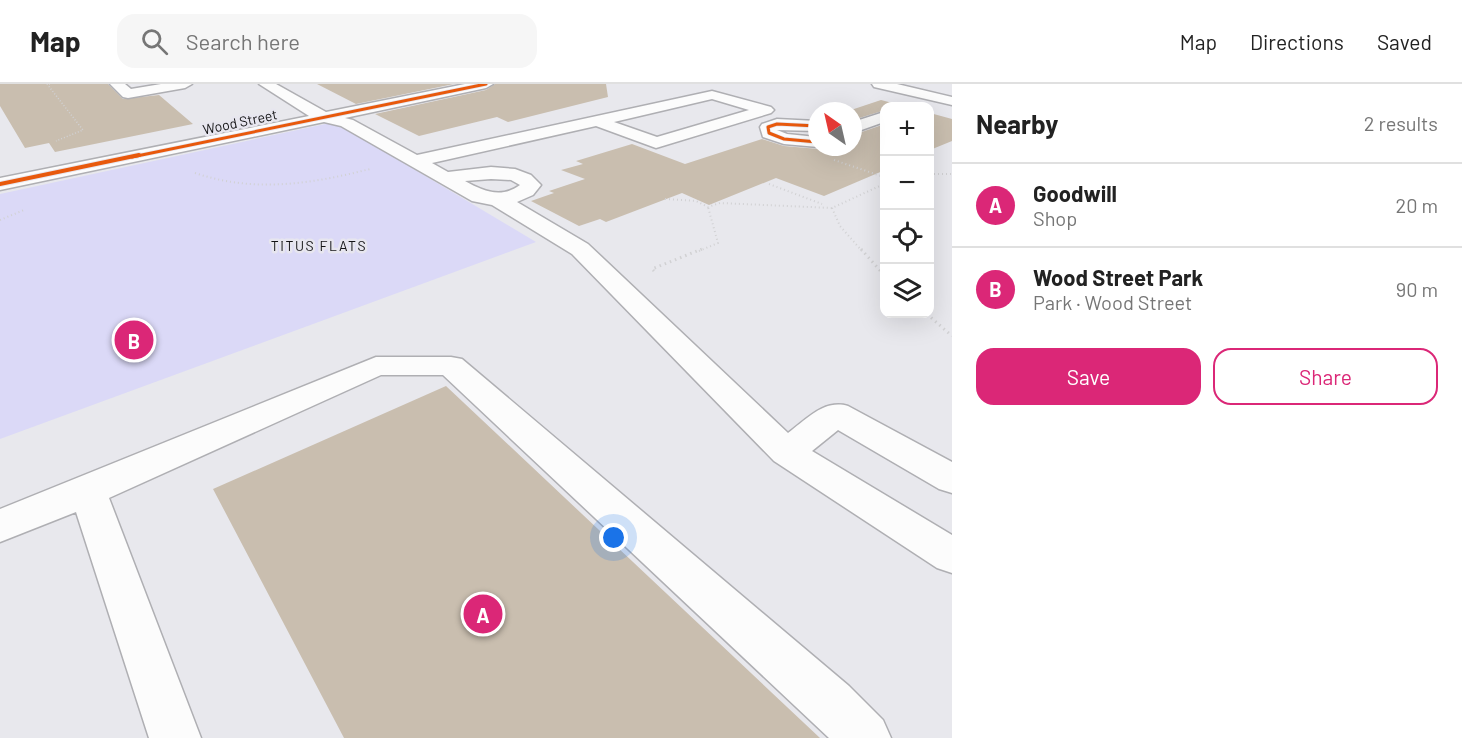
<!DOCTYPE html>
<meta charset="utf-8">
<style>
:root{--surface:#fff;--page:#f6f6f6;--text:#222;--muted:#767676;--line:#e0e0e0;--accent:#db2777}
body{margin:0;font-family:Barlow,sans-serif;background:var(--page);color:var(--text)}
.controls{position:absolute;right:18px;top:18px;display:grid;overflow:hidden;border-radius:12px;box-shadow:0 6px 24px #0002}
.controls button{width:54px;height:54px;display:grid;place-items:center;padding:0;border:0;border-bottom:2px solid var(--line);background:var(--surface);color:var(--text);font:30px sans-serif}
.compass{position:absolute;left:808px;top:18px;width:54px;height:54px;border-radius:50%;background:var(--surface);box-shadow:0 6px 24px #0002;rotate:326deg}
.you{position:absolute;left:614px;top:454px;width:21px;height:21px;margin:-15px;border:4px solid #fff;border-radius:50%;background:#1a73e8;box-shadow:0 0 0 9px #1a73e833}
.badge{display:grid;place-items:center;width:39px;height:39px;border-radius:50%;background:var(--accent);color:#fff;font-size:20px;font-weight:700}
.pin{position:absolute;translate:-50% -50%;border:3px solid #fff;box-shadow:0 2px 6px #0006}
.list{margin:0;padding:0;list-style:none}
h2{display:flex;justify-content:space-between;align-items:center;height:78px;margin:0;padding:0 24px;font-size:26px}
h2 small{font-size:20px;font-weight:400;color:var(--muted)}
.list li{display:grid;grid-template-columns:39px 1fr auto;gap:18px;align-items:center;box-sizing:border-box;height:84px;padding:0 24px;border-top:2px solid var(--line)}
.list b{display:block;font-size:22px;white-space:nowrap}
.list p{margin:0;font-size:20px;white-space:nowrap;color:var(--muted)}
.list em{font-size:20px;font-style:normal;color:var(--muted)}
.actions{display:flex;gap:12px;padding:18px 24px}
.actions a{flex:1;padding:14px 0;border:2px solid var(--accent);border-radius:18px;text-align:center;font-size:21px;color:var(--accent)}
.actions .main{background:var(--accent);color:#fff}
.icon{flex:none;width:33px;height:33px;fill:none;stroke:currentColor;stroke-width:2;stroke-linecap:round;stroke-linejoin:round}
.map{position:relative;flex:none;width:952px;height:654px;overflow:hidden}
header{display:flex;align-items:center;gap:36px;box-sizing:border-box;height:84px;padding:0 30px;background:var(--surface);border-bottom:2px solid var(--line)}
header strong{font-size:28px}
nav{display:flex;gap:33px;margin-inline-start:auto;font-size:21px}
.search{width:420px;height:54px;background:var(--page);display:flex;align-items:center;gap:15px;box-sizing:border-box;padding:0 21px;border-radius:18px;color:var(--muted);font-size:22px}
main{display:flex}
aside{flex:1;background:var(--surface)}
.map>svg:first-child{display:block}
</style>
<header>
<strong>Map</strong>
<div class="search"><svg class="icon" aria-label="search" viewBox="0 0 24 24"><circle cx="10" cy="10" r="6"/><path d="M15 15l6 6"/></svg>Search here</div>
<nav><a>Map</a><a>Directions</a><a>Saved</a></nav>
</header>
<main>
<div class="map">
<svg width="952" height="654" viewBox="0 0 952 654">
<rect width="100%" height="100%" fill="#e8e8ed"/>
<!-- green -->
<path fill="#dbd9f7" d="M 330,39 L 340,41 L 536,158 L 0,355 L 0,110 Z"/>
<!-- building -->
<path fill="#c9beaf" d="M 0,0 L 108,0 L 123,15 L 159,11 L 193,40 L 55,68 L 49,59 L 25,64 L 0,22 Z
M 317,0 L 454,0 L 356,20 Z
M 495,0 L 606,0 L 608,13 L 508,38 L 497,33 L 419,52 L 375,30 L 486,6 Z
M 881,16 L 904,22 L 885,22 L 885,26 L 853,36 L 853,27 L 848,27 Z
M 930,29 L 952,35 L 952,57 L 930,66 Z
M 885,40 L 885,86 L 824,112 L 776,94 L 709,121 L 682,109 L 606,138 L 600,135 L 579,142 L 531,117 L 554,109 L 549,107 L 585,95 L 561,86 L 583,80 L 576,77 L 632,60 L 685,80 L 762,55 L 784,62 L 818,65 L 820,63 L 853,63 L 853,51 Z
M 446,302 L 820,654 L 344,654 L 213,405 Z"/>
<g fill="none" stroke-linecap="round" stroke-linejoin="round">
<!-- minor casing -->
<g stroke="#afafb3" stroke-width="3">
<path id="minor" d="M 110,0 L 125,0 L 131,5 L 161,0 L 192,0 L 185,4 L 128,14 L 123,13 Z
M 259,0 L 276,0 L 326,28 L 465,0 L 493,0 L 486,4 L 345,34 L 353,36 L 417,71 L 712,7 L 771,23 L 774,26 L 771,29 L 656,64 L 596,42 L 432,79 L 448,88 L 491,83 L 515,85 L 531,91 L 541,101 L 533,111 L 517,118 L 588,160 L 788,349 C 807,335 824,315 848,322 L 952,378 L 952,409 L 939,405 L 838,346 L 812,367 L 952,451 L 952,489 L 937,484 L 774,377 L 572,170 L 492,121 L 472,117 L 341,42 L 324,38 L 0,106 L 0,94 L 309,32 ZM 712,15 L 749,26 L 657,53 L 614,38 ZM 491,95 L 511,96 L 520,101 C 501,115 483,107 465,97 Z
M 872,0 L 897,0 L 952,13 L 952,21 L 874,3 Z
M 884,28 L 884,38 L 853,49 L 853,38 Z
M 777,35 L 817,37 L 817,47 L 777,46 L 787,50 L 817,53 L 818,63 L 784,60 L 763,53 L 760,43 L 762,40 Z
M 376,273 L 451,273 L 462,275 L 849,602 L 883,636 L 891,654 L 829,654 L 443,291 L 381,291 L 109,414 L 201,654 L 149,654 L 76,428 L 0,458 L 0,425 Z"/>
</g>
<!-- path-far2 -->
<path stroke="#d1d1d3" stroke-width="1.5" stroke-dasharray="1 2" stroke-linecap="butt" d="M 50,0 L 47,0 L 83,46 L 56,57"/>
<!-- path-far1 -->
<path stroke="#d1d1d3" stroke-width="2" stroke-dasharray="1 3" stroke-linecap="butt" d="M 834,76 L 884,93
M 195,89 C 254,109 311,100 370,85
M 930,90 L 952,90
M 769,100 L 822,120
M 665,115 L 696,117 L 708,123 L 720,119 L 832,124 L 884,100
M 832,124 L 840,142 L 862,167
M 0,136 L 24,126
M 699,167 L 718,159 L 708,123"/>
<!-- path -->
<path stroke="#d1d1d3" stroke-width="3" stroke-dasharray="1.5 4" stroke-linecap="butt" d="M 861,165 L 884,191
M 654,187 L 652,185 L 702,165
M 927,230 L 952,252"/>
<!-- minor -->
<use href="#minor" fill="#fcfcfc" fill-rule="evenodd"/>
<!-- cycleway-far1 casing -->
<g stroke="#e7e6ef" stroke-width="4.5">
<path id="cycleway-far1" d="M 817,42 L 777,40 L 768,43 L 769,49 L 784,55 L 817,58
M 132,73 L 486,0"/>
</g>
<!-- cycleway casing -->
<g stroke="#e7e6ef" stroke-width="6">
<path id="cycleway" d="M 0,100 L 139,71"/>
</g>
<!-- cycleway-far1 -->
<use href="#cycleway-far1" stroke="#e8590c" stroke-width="3"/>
<!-- cycleway -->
<use href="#cycleway" stroke="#e8590c" stroke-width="4"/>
</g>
<g text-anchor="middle" stroke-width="5" stroke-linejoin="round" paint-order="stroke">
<!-- far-street labels -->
<g font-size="14" fill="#131315" stroke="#e7e6ef">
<text transform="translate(240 38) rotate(-12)" y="5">Wood Street</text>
</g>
<!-- far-neighbourhood labels -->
<g font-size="14" letter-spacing="1.5" fill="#131315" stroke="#e7e6ef">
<text x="319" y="167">TITUS FLATS</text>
</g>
</g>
</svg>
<div class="controls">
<button>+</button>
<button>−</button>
<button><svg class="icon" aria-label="locate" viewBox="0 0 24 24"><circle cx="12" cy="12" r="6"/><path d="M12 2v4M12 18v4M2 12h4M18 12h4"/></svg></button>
<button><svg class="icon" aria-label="layers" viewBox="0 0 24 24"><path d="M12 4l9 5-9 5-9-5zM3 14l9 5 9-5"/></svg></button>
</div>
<svg class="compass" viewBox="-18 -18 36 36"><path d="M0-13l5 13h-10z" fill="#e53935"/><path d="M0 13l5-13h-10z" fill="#767676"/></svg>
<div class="you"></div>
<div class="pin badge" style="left:483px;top:530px">A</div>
<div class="pin badge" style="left:134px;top:256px">B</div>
</div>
<aside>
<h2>Nearby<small>2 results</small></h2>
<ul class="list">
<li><span class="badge">A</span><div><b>Goodwill</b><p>Shop</p></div><em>20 m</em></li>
<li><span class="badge">B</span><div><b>Wood Street Park</b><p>Park · Wood Street</p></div><em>90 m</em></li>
</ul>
<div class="actions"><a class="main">Save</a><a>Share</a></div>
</aside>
</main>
